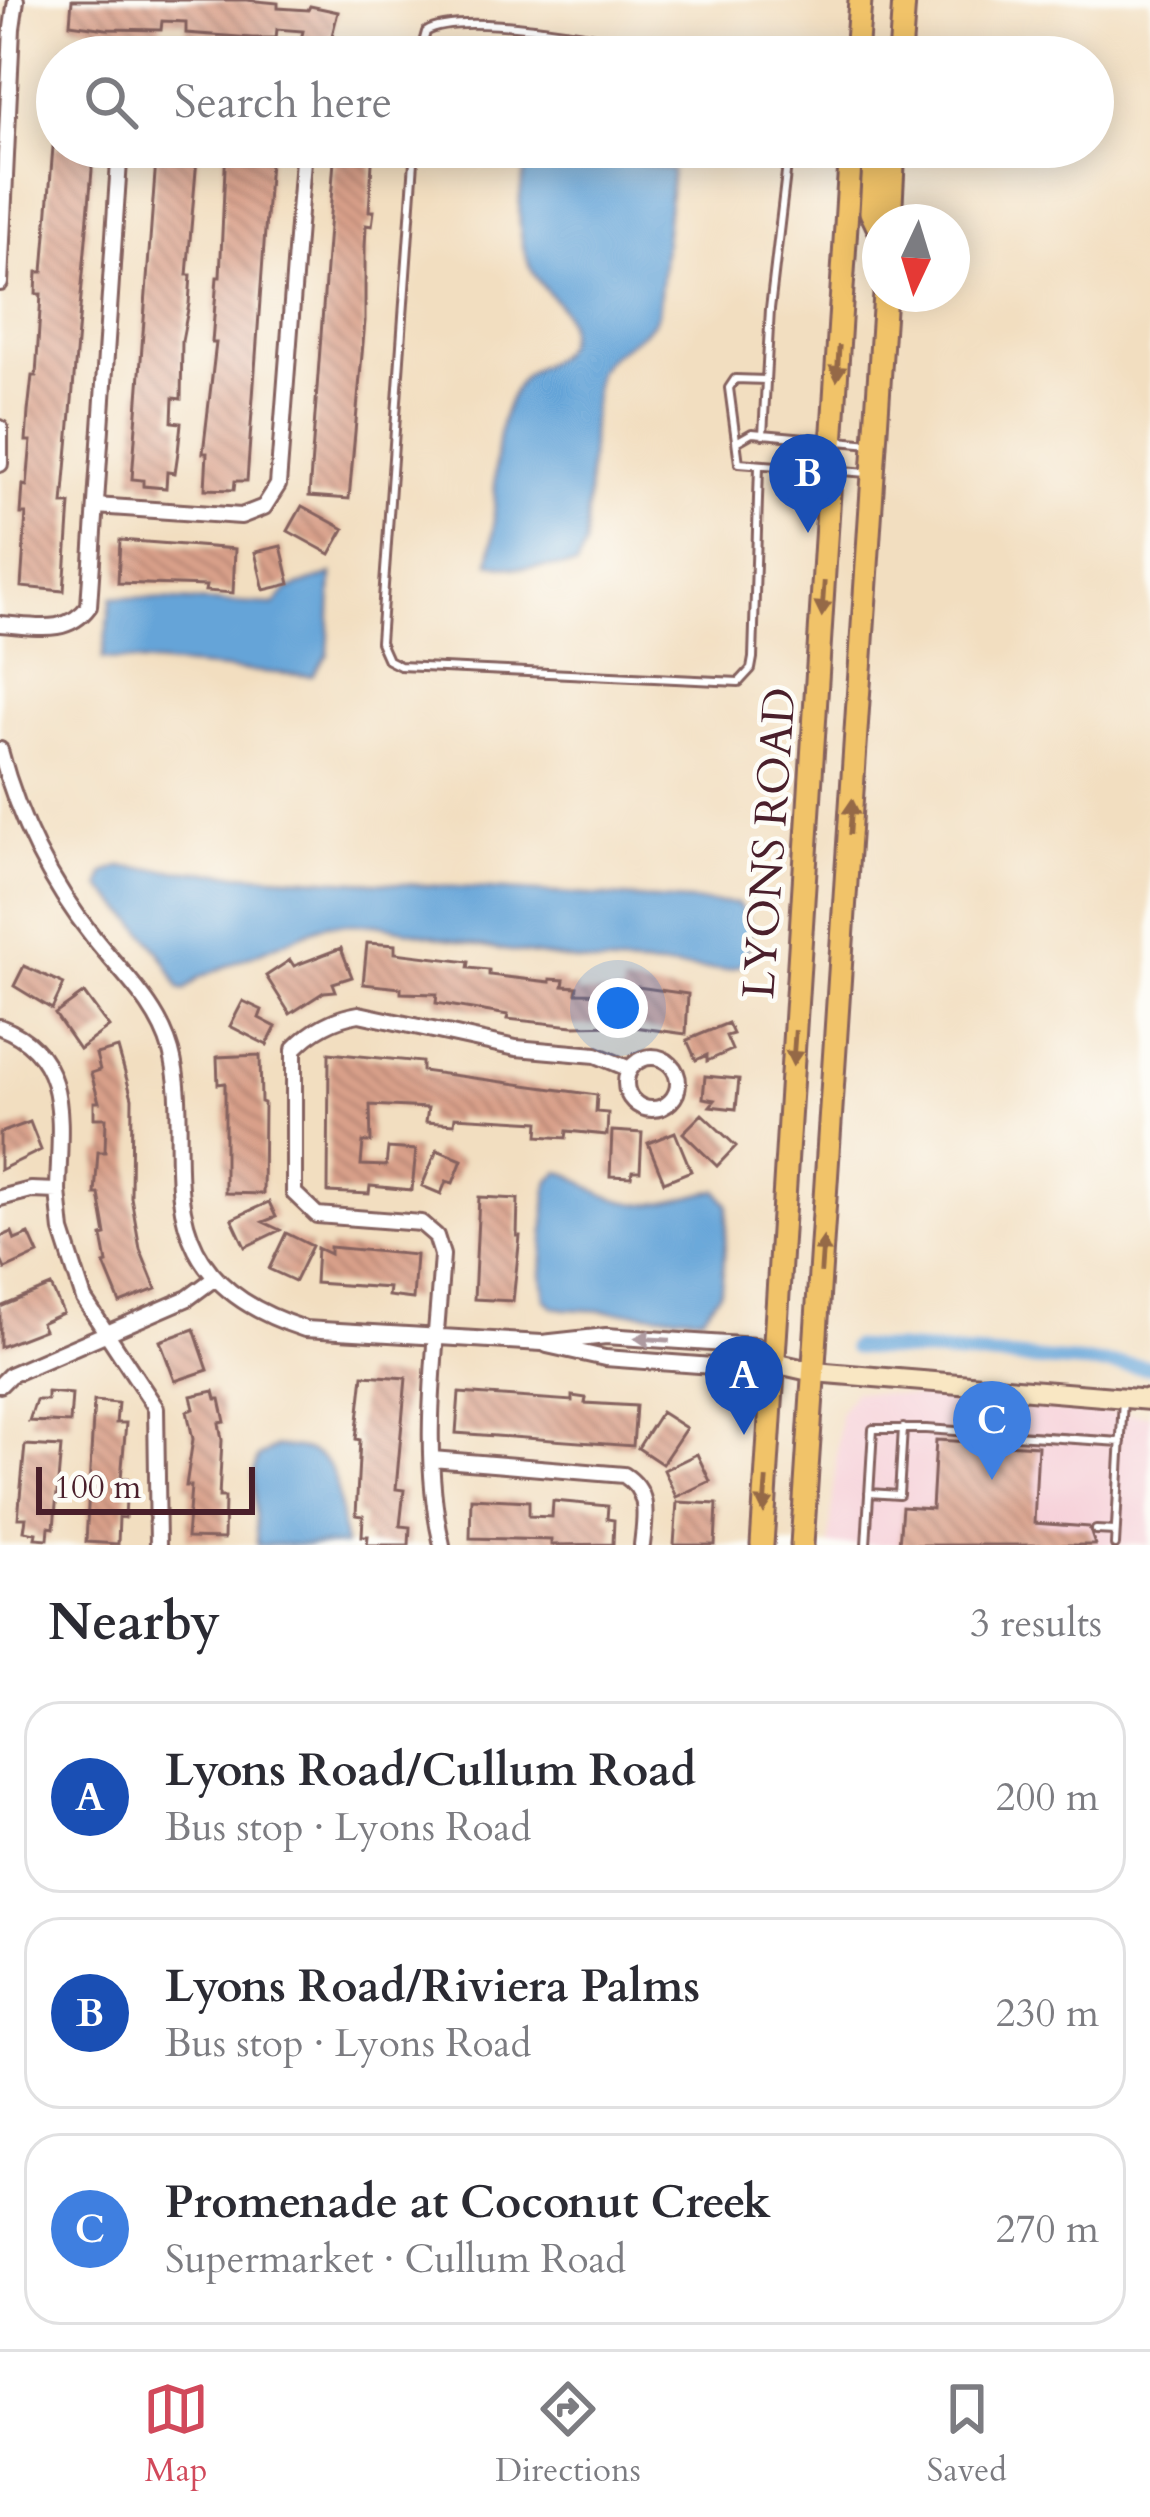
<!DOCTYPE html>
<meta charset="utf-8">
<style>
:root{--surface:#fff;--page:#f7f7f7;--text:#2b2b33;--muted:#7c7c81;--line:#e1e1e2;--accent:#d1495b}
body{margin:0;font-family:Cardo,serif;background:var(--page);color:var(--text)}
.compass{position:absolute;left:862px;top:204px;width:108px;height:108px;border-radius:50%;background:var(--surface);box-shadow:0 6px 30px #0003;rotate:184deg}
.scale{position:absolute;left:36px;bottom:30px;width:219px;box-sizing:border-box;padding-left:12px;border:6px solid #4a1f2b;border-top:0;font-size:33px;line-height:42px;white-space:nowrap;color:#4a1f2b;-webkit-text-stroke:9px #fdfcf7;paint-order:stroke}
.you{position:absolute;left:618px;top:1008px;width:42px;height:42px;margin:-30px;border:9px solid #fff;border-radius:50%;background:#1a73e8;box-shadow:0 0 0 18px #1a73e833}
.badge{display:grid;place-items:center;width:78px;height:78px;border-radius:50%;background:var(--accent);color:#fff;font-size:39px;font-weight:700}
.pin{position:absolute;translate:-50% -99px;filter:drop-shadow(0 3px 6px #0008)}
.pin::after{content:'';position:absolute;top:63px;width:42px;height:36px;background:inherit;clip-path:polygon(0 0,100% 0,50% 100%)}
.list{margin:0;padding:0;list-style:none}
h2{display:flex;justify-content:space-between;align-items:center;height:156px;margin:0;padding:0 48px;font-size:51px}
h2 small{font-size:39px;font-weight:400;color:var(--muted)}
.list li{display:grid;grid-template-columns:78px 1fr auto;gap:36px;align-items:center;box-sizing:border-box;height:192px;margin:0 24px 24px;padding:0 24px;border:3px solid var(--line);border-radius:36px}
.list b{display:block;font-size:45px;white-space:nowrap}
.list p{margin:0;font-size:39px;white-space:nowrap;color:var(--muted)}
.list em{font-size:39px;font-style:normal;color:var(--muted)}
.icon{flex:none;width:66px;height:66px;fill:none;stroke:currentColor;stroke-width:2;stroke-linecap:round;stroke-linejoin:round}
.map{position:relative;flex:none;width:1150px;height:1545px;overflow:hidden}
.search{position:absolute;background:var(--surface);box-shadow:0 6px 30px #0003;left:36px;right:36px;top:36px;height:132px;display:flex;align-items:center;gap:30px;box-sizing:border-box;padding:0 42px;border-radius:66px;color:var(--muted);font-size:45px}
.sheet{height:804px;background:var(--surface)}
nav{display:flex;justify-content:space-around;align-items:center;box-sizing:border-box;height:168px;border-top:3px solid var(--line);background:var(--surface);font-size:33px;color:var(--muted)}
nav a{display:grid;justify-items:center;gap:6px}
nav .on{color:var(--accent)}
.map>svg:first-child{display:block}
</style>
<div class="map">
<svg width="1150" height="1545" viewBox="0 0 1150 1545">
<defs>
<pattern id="building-back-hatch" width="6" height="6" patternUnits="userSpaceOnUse" patternTransform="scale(3)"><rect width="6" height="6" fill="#d9a08a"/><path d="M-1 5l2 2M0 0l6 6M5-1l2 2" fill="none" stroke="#b28271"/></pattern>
</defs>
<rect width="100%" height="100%" fill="#fdfcf7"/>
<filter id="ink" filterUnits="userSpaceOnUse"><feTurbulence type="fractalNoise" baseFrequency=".00833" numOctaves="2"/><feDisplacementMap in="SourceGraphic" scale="24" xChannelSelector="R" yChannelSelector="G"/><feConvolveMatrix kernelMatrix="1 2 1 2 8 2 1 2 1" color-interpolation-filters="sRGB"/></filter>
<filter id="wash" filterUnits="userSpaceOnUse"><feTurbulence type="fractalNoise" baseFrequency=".004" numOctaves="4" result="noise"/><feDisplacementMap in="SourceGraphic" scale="48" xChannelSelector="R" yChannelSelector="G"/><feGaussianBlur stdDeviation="2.7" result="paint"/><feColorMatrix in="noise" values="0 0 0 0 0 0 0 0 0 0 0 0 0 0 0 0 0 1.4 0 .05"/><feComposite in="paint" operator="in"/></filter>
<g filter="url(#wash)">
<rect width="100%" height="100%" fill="#f2dec0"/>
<!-- built -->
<path fill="#f6cfd8" d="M 854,1391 L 1150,1415 L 1150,1545 L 829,1545 L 840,1413 Z"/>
<!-- water -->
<path fill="#65a4d8" stroke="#586282" stroke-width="3" d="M 568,149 L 672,170 L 658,314 C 645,341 612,346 599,370 C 592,383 597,396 593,409 L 585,547 L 576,566 L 514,568 L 489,563 C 500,512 488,452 507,406 C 511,396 518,381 527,374 C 544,361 568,358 568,330 C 568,308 552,299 540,283 C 516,252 514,196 529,159 Z
M 332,574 L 328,654 L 312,676 L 102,659 L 112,597 L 274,605 L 287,590 Z
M 120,867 L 737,904 C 755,920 751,945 742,965 L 725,970 L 597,964 L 498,949 L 376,924 L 327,924 L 200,977 L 185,990 L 179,988 C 164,949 130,916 101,887 L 104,873 Z
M 559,1172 C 576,1174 586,1187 602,1194 C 650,1214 670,1200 717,1190 L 728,1205 L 722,1281 L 720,1292 L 702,1316 L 566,1309 L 554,1307 L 545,1299 L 542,1275 L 547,1192 L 550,1180 Z
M 276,1447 C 347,1444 334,1492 345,1545 L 257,1545 L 253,1473 L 258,1457 Z"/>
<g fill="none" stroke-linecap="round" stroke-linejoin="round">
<!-- canal -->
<path stroke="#65a4d8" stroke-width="15" d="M 854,1347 L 1150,1367"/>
</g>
<g id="blocks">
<!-- building -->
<path fill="url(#building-back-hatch)" d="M 72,0 L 246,0 L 278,3 L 278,8 L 308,10 L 310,6 L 338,12 L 327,55 L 299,48 L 303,31 L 277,29 L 276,38 L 252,38 L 186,33 L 186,22 L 162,21 L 161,30 L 106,29 L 70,24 Z
M 53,147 L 91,147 L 92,170 L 63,504 L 70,504 L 64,591 L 21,587 L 26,514 L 21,514 L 23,485 L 27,486 L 31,441 L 26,441 L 28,412 L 32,376 L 36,376 L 41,294 L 36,294 L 37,272 L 43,272 Z
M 157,147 L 198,147 L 187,275 L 191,275 L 189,304 L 182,341 L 181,399 L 173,398 L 172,422 L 181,423 L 178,452 L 175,473 L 167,472 L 166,488 L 143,486 L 143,480 L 132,479 Z
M 226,147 L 271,147 L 247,481 L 235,481 L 234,490 L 205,489 L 207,453 L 203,453 L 216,343 L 212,343 L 217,277 L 220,277 Z
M 335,147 L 373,147 L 369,211 L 374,211 L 372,226 L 366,225 L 365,247 L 365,321 L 349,499 L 309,496 Z
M 302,506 L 344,529 L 330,554 L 288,531 Z
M 120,540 L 235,549 L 233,593 L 205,591 L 206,586 L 118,583 Z
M 281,546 L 290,584 L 264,590 L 255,552 Z
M 367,943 L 395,945 L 395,953 L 469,962 L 468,968 L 489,970 L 489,975 L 550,982 L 550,979 L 564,980 L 563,986 L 577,987 L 576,993 L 622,994 L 623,985 L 688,994 L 686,1034 L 619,1025 L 573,1026 L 507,1019 L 508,1015 L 436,1003 L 437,994 L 401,993 L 401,988 L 363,984 Z
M 341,948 L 352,977 L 333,983 L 336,991 L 324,992 L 290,1014 L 266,976 L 290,960 L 294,966 Z
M 24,966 L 64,984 L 52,1009 L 14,986 Z
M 84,993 L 109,1027 L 79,1049 L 55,1014 Z
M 243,1001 L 262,1010 L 259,1018 L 276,1027 L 267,1045 L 230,1026 Z
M 728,1023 L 733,1034 L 726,1036 L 732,1050 L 707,1061 L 707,1055 L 696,1060 L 687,1040 Z
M 118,1048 L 132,1098 L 131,1197 L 140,1249 L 156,1289 L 120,1303 L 104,1264 L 107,1263 L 102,1236 L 106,1235 L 99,1194 L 95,1194 L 98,1152 L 105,1152 L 106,1118 L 94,1118 L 94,1102 L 99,1102 L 91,1073 L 100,1070 L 96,1054 Z
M 329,1053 L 422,1062 L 422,1071 L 597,1095 L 596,1112 L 608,1113 L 607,1135 L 567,1131 L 566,1138 L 538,1136 L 539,1122 L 455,1117 L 454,1124 L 426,1122 L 428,1108 L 370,1105 L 371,1142 L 363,1142 L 361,1165 L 386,1166 L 388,1148 L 416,1150 L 412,1190 L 370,1186 L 369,1194 L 328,1192 Z
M 260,1055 L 261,1102 L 264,1103 L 263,1194 L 225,1193 L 225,1083 L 218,1084 L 217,1057 Z
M 705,1076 L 739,1079 L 736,1109 L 710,1106 L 715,1100 L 703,1098 Z
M 702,1114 L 736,1146 L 717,1166 L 683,1133 Z
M 30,1122 L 41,1150 L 0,1170 L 0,1133 Z
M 612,1131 L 642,1133 L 640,1171 L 632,1171 L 631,1177 L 610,1176 Z
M 675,1132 L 691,1171 L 664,1182 L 648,1143 Z
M 437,1150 L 462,1160 L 453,1183 L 446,1181 L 441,1194 L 422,1186 Z
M 479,1197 L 518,1199 L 517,1236 L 520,1236 L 513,1301 L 474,1299 Z
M 269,1202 L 276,1217 L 263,1222 L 280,1230 L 245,1247 L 232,1219 Z
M 12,1232 L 15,1240 L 29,1234 L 38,1254 L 5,1269 L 0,1258 L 0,1237 Z
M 286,1233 L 312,1246 L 295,1281 L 269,1269 Z
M 330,1247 L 416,1255 L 413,1299 L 388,1296 L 389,1288 L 315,1283 L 317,1248 L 330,1254 Z
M 51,1286 L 63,1313 L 41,1323 L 44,1330 L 0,1347 L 0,1307 Z
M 194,1329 L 208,1370 L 175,1381 L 160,1341 Z
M 363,1375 L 406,1378 L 396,1489 L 404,1490 L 400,1526 L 410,1527 L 409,1545 L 367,1545 L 368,1536 L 362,1536 L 363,1516 L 356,1515 L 360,1440 L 356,1439 Z
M 214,1391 L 216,1399 L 220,1399 L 225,1422 L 219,1423 L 222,1440 L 219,1497 L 225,1497 L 224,1539 L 187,1538 L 191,1486 L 186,1486 L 193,1439 L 187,1411 L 194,1409 L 191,1396 Z
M 47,1392 L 72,1394 L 70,1423 L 29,1421 L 36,1400 L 47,1400 Z
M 459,1393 L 572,1401 L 572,1396 L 586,1398 L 585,1403 L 636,1406 L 633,1446 L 456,1433 Z
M 94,1401 L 118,1403 L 116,1423 L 126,1423 L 121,1478 L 127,1478 L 125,1518 L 119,1517 L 118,1544 L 86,1542 Z
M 661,1412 L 686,1428 L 662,1464 L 638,1448 Z
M 936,1440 L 1038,1446 L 1034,1523 L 1089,1527 L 1095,1545 L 899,1545 L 902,1507 L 932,1509 Z
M 25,1445 L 61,1447 L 54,1528 L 49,1527 L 48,1539 L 35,1538 L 36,1533 L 24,1531 L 26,1518 L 18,1518 Z
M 697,1454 L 710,1481 L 676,1497 L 664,1470 Z
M 471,1498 L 529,1501 L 529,1516 L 552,1517 L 553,1501 L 608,1506 L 607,1519 L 614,1520 L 613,1544 L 551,1545 L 551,1540 L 470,1538 Z
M 677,1502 L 717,1504 L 715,1545 L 674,1545 Z"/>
</g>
</g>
<g filter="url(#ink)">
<use href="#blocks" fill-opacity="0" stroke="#85625f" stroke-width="3"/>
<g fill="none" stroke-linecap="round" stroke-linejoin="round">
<!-- lane casing -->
<g stroke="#85625f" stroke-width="12">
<path id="lane" d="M 419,57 L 426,32 C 453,15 545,29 578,34 C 610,39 640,52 672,57
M 415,147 L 380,642 L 388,660 L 400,666 L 739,682 L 751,669 L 753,658 L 759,467
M 766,380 L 735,379 L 729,388 L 739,463 L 868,473
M 763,435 L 770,309 L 789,147
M 738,441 L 752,433 L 871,444
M 869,1493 L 899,1495 L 903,1428
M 1096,1530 L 1115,1531
M 866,1545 L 873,1429 L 926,1429 L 1121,1442
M 1115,1545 L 1123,1399"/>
</g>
<!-- street casing -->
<g stroke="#85625f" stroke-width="20">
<path id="street" d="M 66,55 L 92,57
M 0,283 L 12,28 L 16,0
M 0,428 L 0,464
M 96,506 L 241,516 L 264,507 L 278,485 L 304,147
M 0,624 C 34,626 67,636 89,606 L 120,147
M 0,750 C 18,818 50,883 94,938 C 123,975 158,1005 171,1051 C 189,1116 165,1189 196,1250 C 218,1293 262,1315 305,1329 L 542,1343 L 606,1336 L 756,1346 L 774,1363
M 0,1027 C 74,1055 59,1126 58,1191 L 31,1190 L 0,1198
M626 1083a26 26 0 1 1 52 0a26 26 0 1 1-52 0Z
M 58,1191 L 62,1231 L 84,1299 L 156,1408 L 158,1545
M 547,1345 L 605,1358 L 753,1369 L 774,1363
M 0,1385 L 10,1375 L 188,1298 L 215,1278
M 432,1459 L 624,1475 C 651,1492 645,1517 642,1545
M 442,1545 C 420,1452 436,1350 442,1255 L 436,1236 L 421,1223 L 317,1215 L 294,1193 L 294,1049 C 312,1030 334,1018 359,1014 L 516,1048 L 596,1055 L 630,1069"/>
</g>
<!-- secondary casing -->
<g stroke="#85625f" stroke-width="24">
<path id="secondary" d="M 774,1363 L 814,1372 L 1150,1400"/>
</g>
<!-- primary casing -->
<g stroke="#85625f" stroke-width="27">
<path id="primary" d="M 856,57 L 860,0
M 900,57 L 904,0
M 875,147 L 871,212 L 880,231
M 890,222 L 894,147
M 762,1545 L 851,147
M 802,1545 L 885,294"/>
</g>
<!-- lane -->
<use href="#lane" stroke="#fff" stroke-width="6"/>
<!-- street -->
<use href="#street" stroke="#fff" stroke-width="14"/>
<!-- secondary -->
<use href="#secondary" stroke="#f9e7c3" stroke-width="18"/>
<!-- primary -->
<use href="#primary" stroke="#f1c369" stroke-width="21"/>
</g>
<!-- one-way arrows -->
<defs><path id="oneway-solid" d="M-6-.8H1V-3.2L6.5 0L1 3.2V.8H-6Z" transform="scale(3)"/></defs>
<g fill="#956947">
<use href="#oneway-solid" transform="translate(838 363) rotate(94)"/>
<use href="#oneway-solid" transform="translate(823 599) rotate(94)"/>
<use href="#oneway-solid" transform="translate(851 817) rotate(-86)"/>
<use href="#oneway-solid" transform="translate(794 1048) rotate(94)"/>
<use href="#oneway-solid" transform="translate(822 1255) rotate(-86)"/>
<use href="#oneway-solid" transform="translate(765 1496) rotate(94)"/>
</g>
<use fill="#ae9aa0" href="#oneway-solid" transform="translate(652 1339) rotate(-176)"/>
</g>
<g text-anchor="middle" stroke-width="9" stroke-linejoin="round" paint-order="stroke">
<!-- street labels -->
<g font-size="45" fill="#4a1f2b" stroke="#fdfcf7">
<text transform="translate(768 843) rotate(-86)" y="16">LYONS ROAD</text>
</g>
</g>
</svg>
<svg class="compass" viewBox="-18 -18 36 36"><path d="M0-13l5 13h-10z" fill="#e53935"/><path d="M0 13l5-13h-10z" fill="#7c7c81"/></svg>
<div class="scale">100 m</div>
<div class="you"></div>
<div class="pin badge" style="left:744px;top:1435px;background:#1a4fb4">A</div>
<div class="pin badge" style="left:808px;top:533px;background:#1a4fb4">B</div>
<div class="pin badge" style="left:992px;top:1480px;background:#3f7fe0">C</div>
<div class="search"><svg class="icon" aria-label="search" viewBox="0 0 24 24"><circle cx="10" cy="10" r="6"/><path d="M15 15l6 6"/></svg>Search here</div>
</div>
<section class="sheet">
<h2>Nearby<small>3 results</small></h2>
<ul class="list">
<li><span class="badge" style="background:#1a4fb4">A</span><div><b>Lyons Road/Cullum Road</b><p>Bus stop · Lyons Road</p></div><em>200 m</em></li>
<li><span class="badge" style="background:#1a4fb4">B</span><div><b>Lyons Road/Riviera Palms</b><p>Bus stop · Lyons Road</p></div><em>230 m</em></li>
<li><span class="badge" style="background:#3f7fe0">C</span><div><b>Promenade at Coconut Creek</b><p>Supermarket · Cullum Road</p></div><em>270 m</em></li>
</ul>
</section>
<nav>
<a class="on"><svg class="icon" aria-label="map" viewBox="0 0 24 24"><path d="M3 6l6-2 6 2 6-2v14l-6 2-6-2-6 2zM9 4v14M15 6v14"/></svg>Map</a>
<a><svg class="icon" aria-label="directions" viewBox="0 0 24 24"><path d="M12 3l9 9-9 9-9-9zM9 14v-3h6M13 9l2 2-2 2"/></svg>Directions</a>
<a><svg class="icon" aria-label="saved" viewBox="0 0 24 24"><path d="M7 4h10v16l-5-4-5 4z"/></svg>Saved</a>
</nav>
